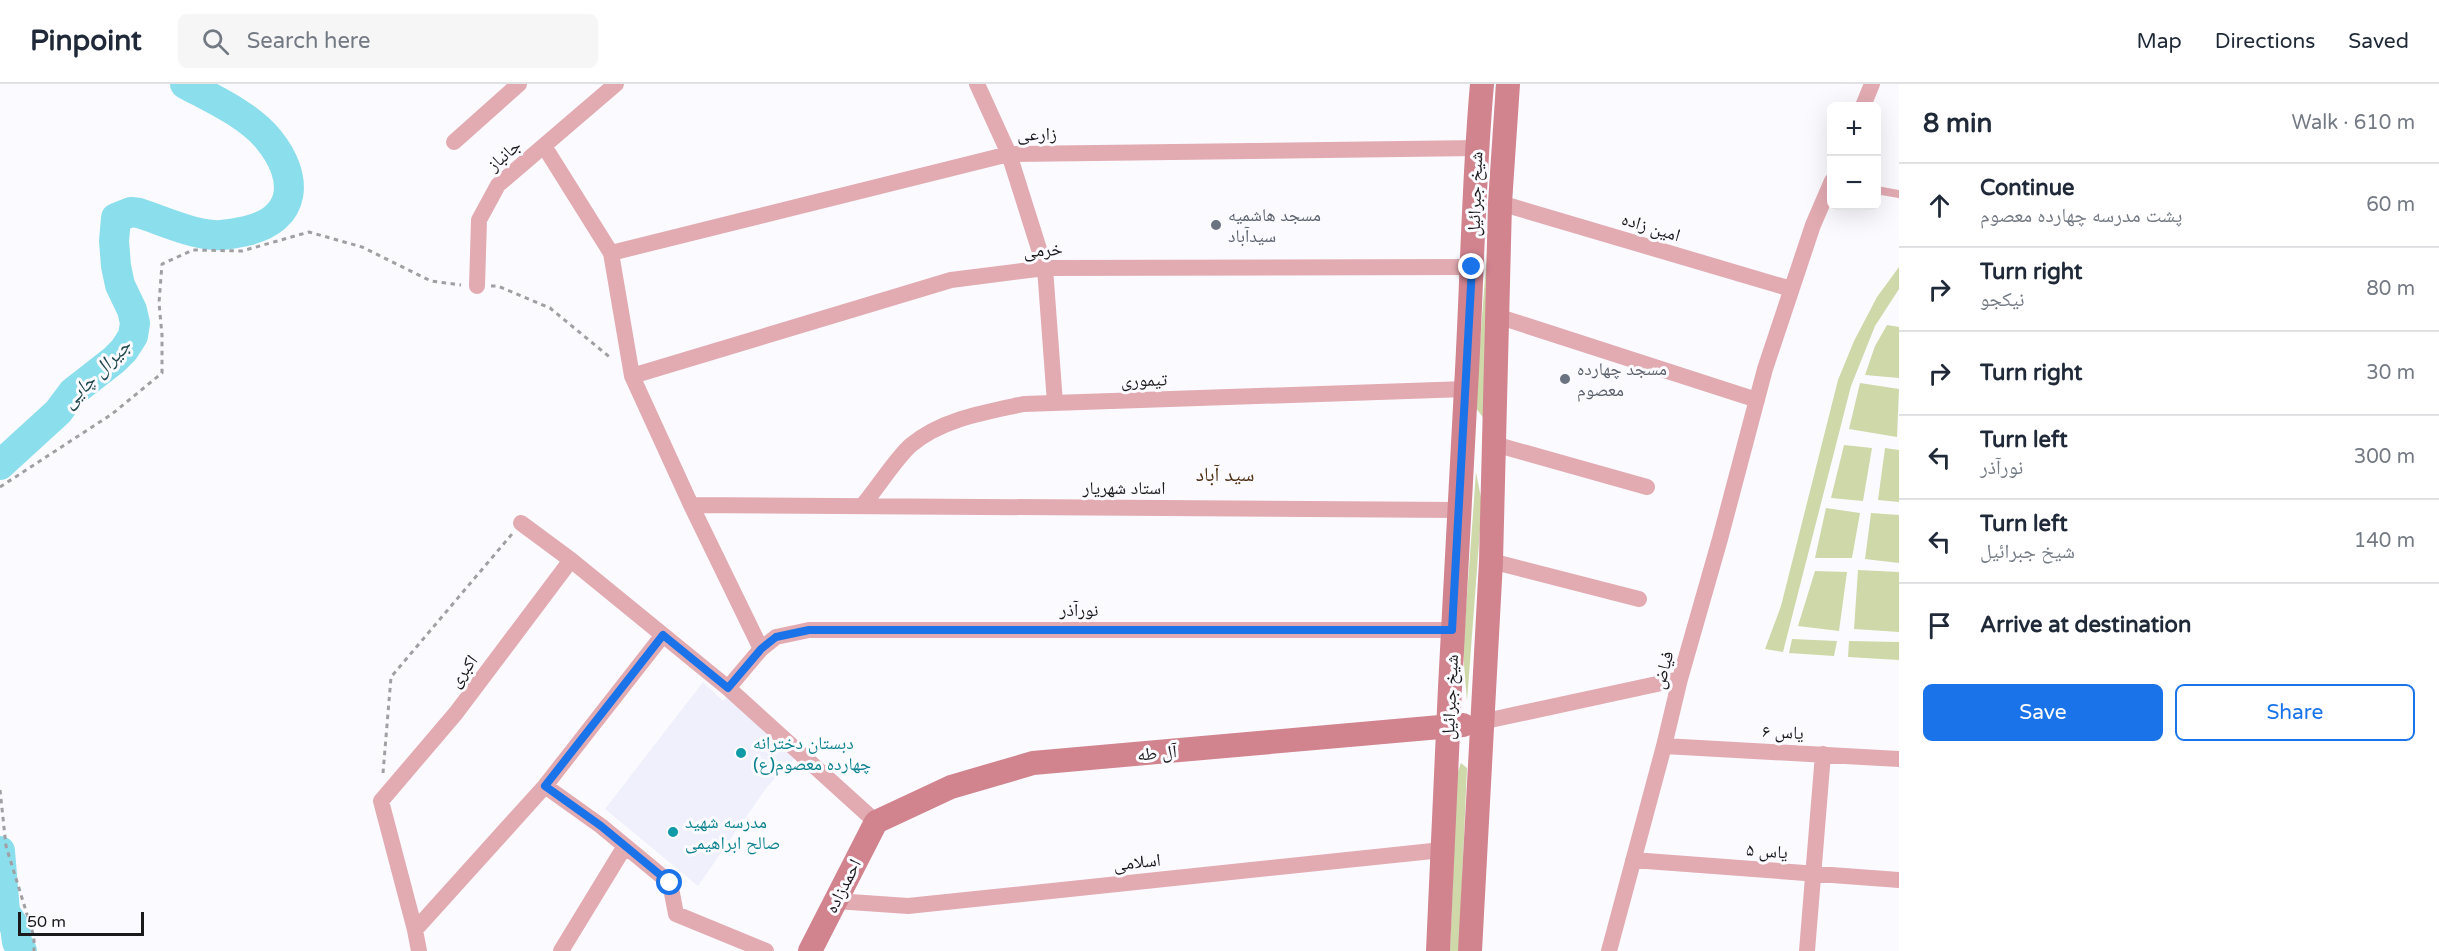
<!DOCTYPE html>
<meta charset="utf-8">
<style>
:root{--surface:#fff;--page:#f6f6f7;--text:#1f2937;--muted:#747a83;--line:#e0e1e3;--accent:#1a73e8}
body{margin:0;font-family:"Varela Round","Noto Naskh Arabic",sans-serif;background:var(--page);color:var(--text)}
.controls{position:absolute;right:18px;top:18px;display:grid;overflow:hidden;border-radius:9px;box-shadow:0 6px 24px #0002}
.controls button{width:54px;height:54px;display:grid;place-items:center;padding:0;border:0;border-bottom:2px solid var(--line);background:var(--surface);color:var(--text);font:30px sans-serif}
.scale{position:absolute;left:18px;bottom:15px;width:126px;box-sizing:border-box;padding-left:6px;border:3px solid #1a1a1c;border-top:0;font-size:16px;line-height:21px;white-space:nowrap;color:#1a1a1c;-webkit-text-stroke:4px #fbfbff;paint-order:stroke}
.stop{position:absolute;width:18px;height:18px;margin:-14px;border:4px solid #1a73e8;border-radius:50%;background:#fff}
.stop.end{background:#1a73e8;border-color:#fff;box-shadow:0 2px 6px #0008}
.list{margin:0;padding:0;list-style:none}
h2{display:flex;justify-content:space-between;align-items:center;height:78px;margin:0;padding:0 24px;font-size:26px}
h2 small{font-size:20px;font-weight:400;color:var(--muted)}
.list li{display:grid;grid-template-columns:39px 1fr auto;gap:18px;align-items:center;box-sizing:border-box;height:84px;padding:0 24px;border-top:2px solid var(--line)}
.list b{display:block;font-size:22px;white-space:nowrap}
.list p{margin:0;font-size:20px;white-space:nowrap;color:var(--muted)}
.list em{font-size:20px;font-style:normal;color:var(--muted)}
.actions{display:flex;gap:12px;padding:18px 24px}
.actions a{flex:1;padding:14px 0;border:2px solid var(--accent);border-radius:9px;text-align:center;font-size:21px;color:var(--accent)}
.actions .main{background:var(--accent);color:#fff}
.icon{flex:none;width:33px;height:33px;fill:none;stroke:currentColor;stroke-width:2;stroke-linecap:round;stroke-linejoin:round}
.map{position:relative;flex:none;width:1899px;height:867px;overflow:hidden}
header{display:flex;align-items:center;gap:36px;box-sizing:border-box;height:84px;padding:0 30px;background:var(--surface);border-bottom:2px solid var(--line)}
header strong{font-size:28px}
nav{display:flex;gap:33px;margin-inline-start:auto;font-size:21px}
.search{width:420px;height:54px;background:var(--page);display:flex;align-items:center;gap:15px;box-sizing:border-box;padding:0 21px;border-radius:9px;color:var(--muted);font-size:22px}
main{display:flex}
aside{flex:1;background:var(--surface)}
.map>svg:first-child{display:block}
</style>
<header>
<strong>Pinpoint</strong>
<div class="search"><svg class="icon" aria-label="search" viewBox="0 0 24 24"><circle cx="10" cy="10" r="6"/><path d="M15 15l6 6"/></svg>Search here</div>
<nav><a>Map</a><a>Directions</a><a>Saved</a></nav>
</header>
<main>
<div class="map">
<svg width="1899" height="867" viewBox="0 0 1899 867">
<rect width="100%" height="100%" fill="#fbfbff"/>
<!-- built -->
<path fill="#f0f0fc" d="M 703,598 L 723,617 L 728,611 L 795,674 L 767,703 L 698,802 L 605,725 Z"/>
<!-- green -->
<path fill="#ced8a9" d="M 1496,0 L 1498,0 L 1485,336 L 1475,323 L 1489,143 Z
M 1899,183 L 1899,205 L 1875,242 L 1851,302 L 1783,568 L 1765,565 L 1781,522 L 1838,296 L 1854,257 L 1877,213 Z
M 1887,241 L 1899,243 L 1899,294 L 1865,291 L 1875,262 Z
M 1860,299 L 1899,305 L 1897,353 L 1849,345 Z
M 1844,361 L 1872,364 L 1863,417 L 1831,414 Z
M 1885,364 L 1899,366 L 1899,418 L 1878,416 Z
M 1476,388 L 1482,419 L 1467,617 L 1463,568 Z
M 1826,424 L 1860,429 L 1852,474 L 1815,474 Z
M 1871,429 L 1899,431 L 1899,479 L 1865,475 Z
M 1858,486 L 1899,488 L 1899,548 L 1854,545 Z
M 1815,487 L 1847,488 L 1839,547 L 1798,542 Z
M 1792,555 L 1837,557 L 1834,572 L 1789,569 Z
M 1849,557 L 1899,558 L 1899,576 L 1848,573 Z
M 1461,679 L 1467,684 L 1459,867 L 1450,867 L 1457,690 Z"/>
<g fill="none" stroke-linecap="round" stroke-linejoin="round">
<!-- river -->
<path stroke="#8bdeeb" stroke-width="30" d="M 0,381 L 58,328 L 73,308 L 114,276 L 124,266 L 133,252 L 135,239 L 132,226 L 120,201 L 116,182 L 114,157 L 116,134 L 131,128 L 139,129 C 163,137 189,149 214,151 C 225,152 236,149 246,147 C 298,135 299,93 269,56 C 249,31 213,15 185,0
M 0,767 L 5,828 L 15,843 L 17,858 L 22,867"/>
<!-- path -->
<path stroke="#a0a0a4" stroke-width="3" stroke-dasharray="4.5 4.5" stroke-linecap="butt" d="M 491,202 L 498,202 L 550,224 L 612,275
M 0,403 L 112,330 L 162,289 L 162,251 L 159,219 L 162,180 L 193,166 L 242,167 L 309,148 L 362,163 L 431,197 L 461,201
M 383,689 L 391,593 L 512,450
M 0,706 L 6,762 L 34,853 L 34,867"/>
<!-- lane -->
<path stroke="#e2abb2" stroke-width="8" d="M 1876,106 L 1899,110"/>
<!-- street -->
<path stroke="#e2abb2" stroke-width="16" d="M 977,0 L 1009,70 L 1045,184 L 1055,319
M 1863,22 L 1872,0
M 454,58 L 519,0
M 544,62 L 611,169 L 632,292 L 691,421 L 761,565
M 1500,119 L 1791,205
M 611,169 L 1009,70 L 1477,64
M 477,202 L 479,136 L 498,101 L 616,0
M 1497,232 L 1757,316
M 632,292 L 951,196 L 1045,184 L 1472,183
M 1494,360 L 1647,403
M 691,421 L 1458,426
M 862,422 C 876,406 896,374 911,361 C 942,335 986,328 1024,320 L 1466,305
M 521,439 L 571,476 L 728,604 L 876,738
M 1491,477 L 1639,515
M 728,604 L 761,565 L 776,553 L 809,546 L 1452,546
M 1481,638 L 1680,595
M 1664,662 L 1899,675
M 545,702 L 601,742 L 670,799 L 676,830 L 766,867
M 1633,776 L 1899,796
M 836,817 L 908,822 L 1442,766
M 415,846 L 381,717 L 456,629 L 571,476
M 419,867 L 415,846 L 545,702 L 663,551
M 561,867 L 625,762
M 1609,867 L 1664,662 L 1680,595 L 1720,455 L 1765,285 L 1813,141 L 1832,97
M 1807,867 L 1823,670"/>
<!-- secondary -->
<path stroke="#d1838e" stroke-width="24" d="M 810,867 L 876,738 L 951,703 L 1033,679 L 1463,641
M 1438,867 C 1446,679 1455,492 1466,304 C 1472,203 1473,101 1482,0
M 1470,867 L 1491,477 L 1500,119 L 1508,0"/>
</g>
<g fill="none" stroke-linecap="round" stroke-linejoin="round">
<!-- route -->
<path stroke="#1a73e8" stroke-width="8" d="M 670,799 L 601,742 L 545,702 L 663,551 L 728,604 L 761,565 L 776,553 L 809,546 L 1452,546 L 1472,183"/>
</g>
<!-- markers -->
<g fill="#6b7280" stroke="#fbfbff" stroke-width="2">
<circle cx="1216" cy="141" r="6"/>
<circle cx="1565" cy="295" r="6"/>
</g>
<g fill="#0f9aa8" stroke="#fbfbff" stroke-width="2">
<circle cx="741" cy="669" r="6"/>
<circle cx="673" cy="748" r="6"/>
</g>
<g text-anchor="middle" stroke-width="6" stroke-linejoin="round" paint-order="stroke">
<!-- street labels -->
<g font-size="18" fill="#1a1a1c" stroke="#fbfbff">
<text transform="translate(1037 50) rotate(-1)" y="6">زارعی</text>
<text transform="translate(504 71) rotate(-41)" y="6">جانباز</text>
<text transform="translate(1475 110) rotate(-88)" y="6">شیخ جبرائیل</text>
<text transform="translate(1651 143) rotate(17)" y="6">امین زاده</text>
<text transform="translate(1043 166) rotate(-4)" y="6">خرمی</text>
<text transform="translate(1144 296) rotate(-2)" y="6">تیموری</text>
<text x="1124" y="410">استاد شهریار</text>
<text x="1079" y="532">نورآذر</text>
<text transform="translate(1663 586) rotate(-75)" y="6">فیاض</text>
<text transform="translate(463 587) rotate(-53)" y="6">اکبری</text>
<text transform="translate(1450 613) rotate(-87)" y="6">شیخ جبرائیل</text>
<text transform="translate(1783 648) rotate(3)" y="6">یاس ۶</text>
<text transform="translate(1157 669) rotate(-5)" y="6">آل طه</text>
<text transform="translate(1767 767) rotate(4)" y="6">یاس ۵</text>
<text transform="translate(1137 778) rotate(-6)" y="6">اسلامی</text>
<text transform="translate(843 802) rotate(-63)" y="6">احمدزاده</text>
</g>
<!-- worship labels -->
<g font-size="18" fill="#5b616d" stroke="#fbfbff" text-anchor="start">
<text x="1228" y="137">مسجد هاشمیه<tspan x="1228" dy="21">سیدآباد</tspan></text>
<text x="1577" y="291">مسجد چهارده<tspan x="1577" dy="21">معصوم</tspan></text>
</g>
<!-- culture labels -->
<g font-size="18" fill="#0d838f" stroke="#fbfbff" text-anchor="start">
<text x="753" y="665">دبستان دخترانه<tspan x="753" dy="21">چهارده معصوم(ع)</tspan></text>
<text x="685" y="744">مدرسه شهید<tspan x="685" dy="21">صالح ابراهیمی</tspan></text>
</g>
<!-- water labels -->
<g font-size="20" font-style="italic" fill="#22494f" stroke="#fbfbff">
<text transform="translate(96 289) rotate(-45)" y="7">جیرال چایی</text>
</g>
<!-- neighbourhood labels -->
<g font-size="20" fill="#4d3013" stroke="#fbfbff">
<text x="1225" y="397">سید آباد</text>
</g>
</g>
</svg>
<div class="controls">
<button>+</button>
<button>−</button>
</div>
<div class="scale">50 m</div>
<div class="stop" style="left:670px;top:799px"></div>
<div class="stop end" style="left:1472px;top:183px"></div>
</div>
<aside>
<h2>8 min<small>Walk · 610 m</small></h2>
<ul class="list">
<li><svg class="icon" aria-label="ahead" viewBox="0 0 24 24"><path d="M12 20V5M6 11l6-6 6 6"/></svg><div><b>Continue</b><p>پشت مدرسه چهارده معصوم</p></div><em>60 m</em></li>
<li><svg class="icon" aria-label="right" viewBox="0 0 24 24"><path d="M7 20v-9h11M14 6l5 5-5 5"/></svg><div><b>Turn right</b><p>نیکجو</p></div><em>80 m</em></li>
<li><svg class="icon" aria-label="right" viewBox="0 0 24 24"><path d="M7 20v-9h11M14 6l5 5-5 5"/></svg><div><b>Turn right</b></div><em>30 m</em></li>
<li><svg class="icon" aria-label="left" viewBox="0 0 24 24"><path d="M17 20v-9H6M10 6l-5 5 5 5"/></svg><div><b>Turn left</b><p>نورآذر</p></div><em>300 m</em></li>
<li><svg class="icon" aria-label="left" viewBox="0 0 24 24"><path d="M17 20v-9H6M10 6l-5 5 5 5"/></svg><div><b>Turn left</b><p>شیخ جبرائیل</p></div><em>140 m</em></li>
<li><svg class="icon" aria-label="arrive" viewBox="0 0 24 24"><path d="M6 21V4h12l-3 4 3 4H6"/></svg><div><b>Arrive at destination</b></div></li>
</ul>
<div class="actions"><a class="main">Save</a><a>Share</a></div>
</aside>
</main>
